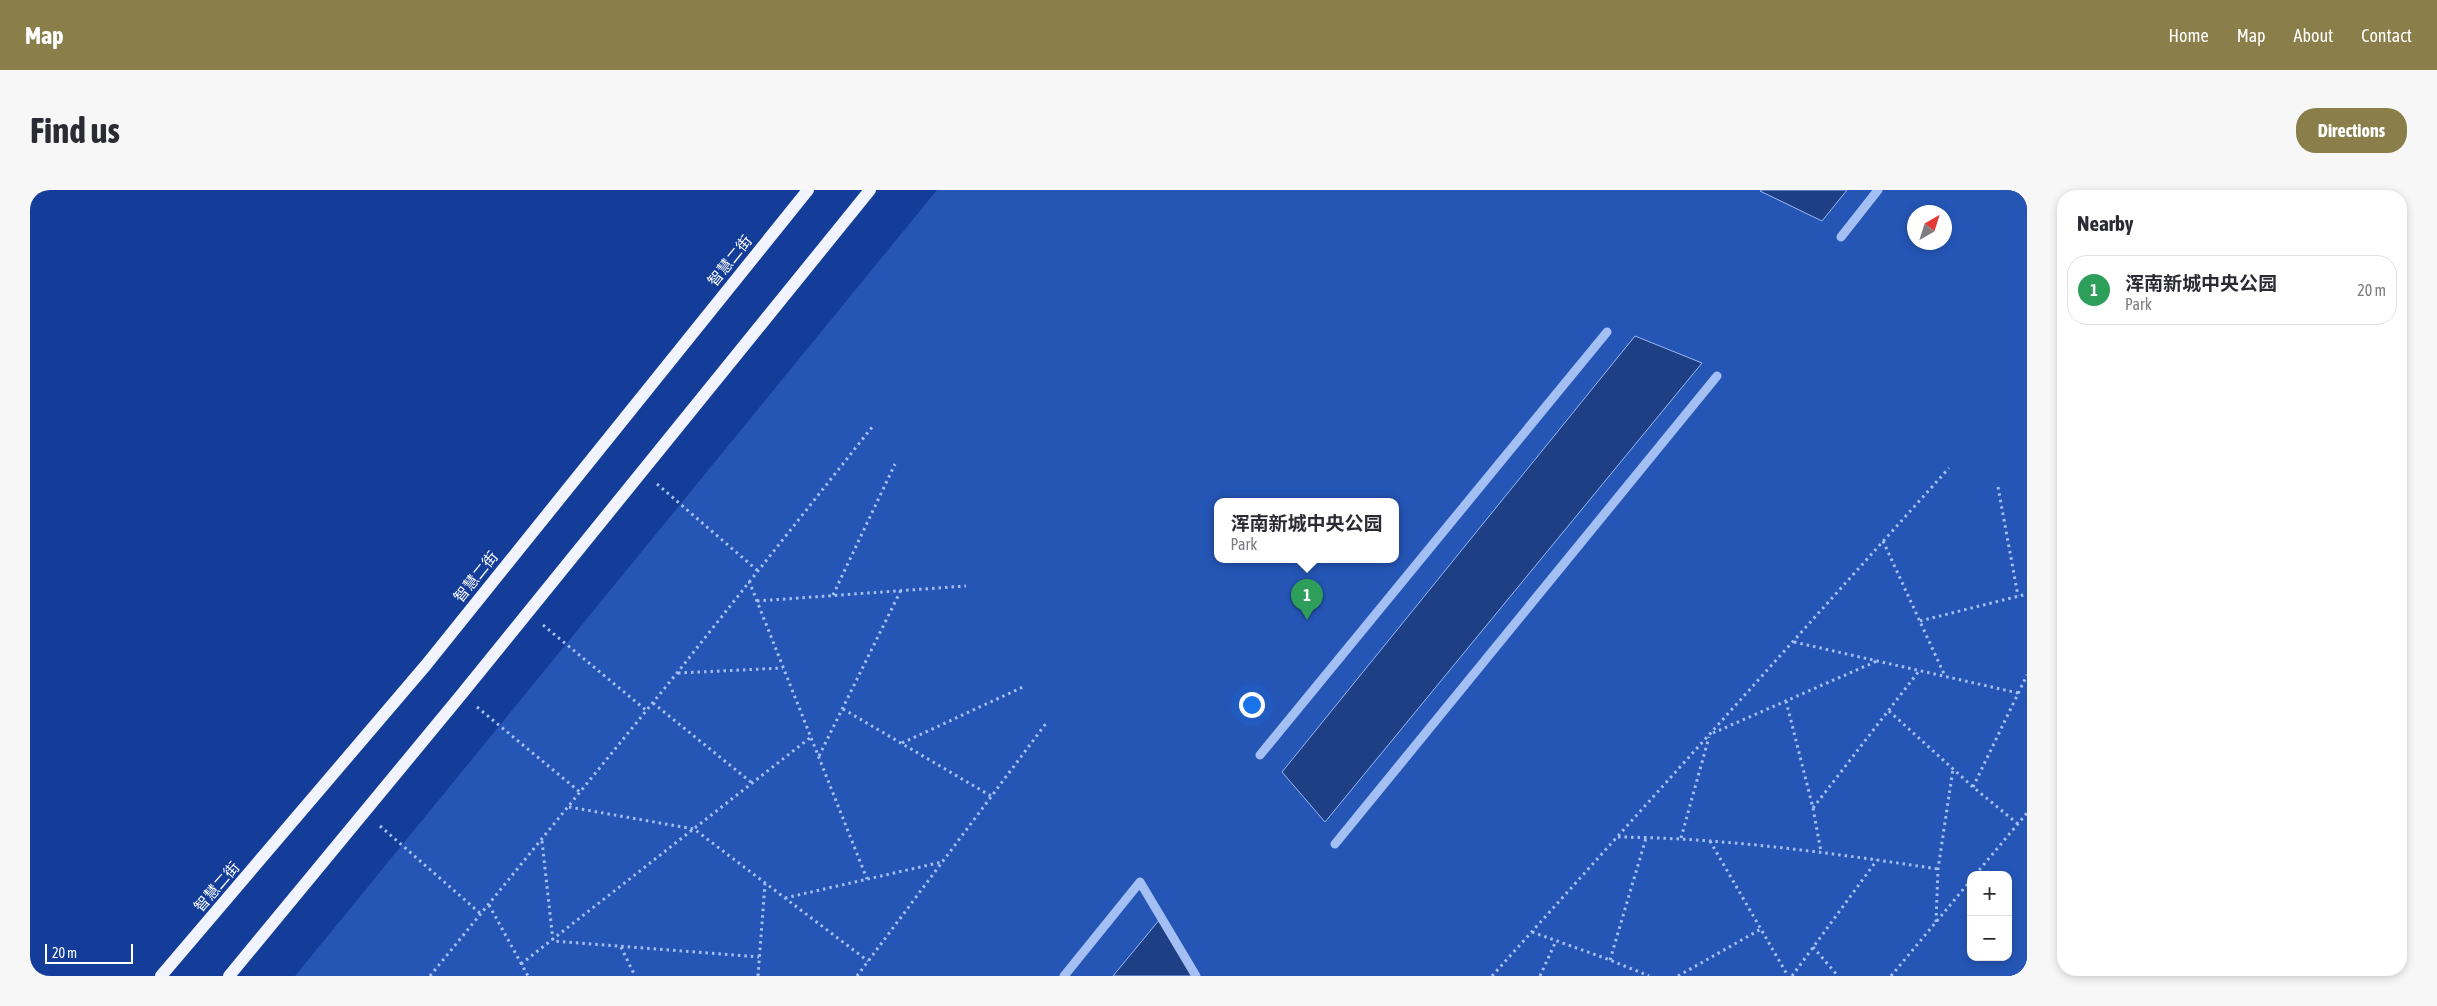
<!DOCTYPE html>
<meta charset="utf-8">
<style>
:root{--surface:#fff;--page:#f7f7f7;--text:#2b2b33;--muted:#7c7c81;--line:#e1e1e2;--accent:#8a7e4a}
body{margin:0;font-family:"Asap Condensed","Noto Sans SC",sans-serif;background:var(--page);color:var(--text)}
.controls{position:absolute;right:15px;bottom:15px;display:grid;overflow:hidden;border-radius:10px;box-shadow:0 2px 8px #0003}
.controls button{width:45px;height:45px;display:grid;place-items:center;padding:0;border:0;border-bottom:1px solid var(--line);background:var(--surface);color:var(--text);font:25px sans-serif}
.compass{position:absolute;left:1877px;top:15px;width:45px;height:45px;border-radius:50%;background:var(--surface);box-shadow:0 2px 8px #0003;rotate:39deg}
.scale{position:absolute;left:15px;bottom:12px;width:88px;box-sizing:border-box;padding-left:5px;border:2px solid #fff;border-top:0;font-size:14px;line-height:18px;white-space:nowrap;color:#fff;-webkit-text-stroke:4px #133d98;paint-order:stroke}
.you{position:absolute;left:1221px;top:514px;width:18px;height:18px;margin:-12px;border:4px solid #fff;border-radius:50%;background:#1a73e8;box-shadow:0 0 0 8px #1a73e833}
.badge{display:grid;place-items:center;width:32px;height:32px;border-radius:50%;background:var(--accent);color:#fff;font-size:16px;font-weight:700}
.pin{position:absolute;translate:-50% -41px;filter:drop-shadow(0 1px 2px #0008)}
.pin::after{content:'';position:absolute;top:26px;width:18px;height:15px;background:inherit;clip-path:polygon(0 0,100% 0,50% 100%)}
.popup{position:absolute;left:1184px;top:308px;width:185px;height:65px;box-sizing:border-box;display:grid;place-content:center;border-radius:10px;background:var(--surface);filter:drop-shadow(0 1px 4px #0005);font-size:16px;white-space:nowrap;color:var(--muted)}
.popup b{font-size:19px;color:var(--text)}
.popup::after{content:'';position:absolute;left:50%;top:100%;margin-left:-10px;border:10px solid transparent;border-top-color:var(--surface)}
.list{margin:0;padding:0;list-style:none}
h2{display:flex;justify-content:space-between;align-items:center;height:65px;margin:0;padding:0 20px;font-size:21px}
h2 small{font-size:16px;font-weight:400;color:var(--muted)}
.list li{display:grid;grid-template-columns:32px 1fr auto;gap:15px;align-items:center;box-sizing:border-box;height:70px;margin:0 10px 10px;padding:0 10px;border:1px solid var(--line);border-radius:20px}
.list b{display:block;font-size:19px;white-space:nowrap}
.list p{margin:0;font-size:16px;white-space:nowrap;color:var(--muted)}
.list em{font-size:16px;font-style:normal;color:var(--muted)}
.map{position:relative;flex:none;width:1997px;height:786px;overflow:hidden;border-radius:20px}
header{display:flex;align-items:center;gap:30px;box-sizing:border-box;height:70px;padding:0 25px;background:var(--accent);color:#fff}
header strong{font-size:24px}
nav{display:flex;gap:28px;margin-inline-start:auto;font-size:18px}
.intro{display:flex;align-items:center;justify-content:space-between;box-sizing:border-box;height:120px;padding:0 30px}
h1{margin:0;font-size:35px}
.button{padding:12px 22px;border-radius:20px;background:var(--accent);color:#fff;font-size:18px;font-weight:700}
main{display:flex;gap:30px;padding:0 30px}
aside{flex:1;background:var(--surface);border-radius:20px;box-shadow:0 2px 8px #0003}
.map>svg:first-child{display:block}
</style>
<header>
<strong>Map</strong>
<nav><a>Home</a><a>Map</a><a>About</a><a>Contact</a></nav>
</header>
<div class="intro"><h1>Find us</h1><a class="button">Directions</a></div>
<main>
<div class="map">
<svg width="1997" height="786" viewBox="0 0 1997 786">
<rect width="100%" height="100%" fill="#133d98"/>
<!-- green -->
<path fill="#2556b6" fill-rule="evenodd" d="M 907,0 L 1997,0 L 1997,786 L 265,786 ZM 1884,22 L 1914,22 L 1914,52 L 1884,52 ZM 1188,311 L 1366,311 L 1366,369 L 1188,369 ZM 1941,685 L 1978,685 L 1978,767 L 1941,767 Z"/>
<!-- water -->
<path fill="#1f3f84" stroke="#96b8f6" d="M 1731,0 L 1817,0 L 1792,31 L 1730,1 Z
M 1605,146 L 1672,173 L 1295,632 L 1252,582 Z
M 1130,729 L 1163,786 L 1083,786 Z"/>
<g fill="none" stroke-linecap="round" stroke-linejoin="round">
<!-- path -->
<path stroke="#a4bff3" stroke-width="3" stroke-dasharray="2.5 4" stroke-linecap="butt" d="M 627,294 L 727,380
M 1968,297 L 1988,406
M 1853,351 L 1915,486
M 719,391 L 837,689
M 803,405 L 865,274
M 727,411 L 936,396
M 1890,431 L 1997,404
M 513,435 L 617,521
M 1764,452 L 1988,503
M 648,483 L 753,478
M 1756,511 L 1783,618 L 1791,662
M 623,513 L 722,593
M 447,517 L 551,603
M 813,519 L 961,606
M 1859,521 L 1943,597 L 1988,634
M 1683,543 L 1847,471
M 872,553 L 995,496
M 789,566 L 871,400
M 1943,597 L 1997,485
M 539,617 L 664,639 L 838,771
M 1783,618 L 1889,481
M 350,636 L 451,724
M 1588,647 C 1695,648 1802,663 1908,679
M 1651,648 L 1679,547
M 512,651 L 523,751 L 729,767
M 1680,651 L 1758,786
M 1945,685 L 1997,623
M 755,708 L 912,672
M 459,715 L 498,786
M 1906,732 L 1908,679 L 1923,579
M 1502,742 L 1580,770 L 1619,786
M 591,757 L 605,786
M 1783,757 L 1808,786
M 1580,770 L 1616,648
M 491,774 L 781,547
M 400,786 L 647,483 L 843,236
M 728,786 L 735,694
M 827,786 L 1017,532
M 1462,786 L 1919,278
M 1510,786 L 1526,751
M 1648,786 L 1731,739
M 1762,786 L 1847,670
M 1861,786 L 1941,690"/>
<!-- minor -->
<path stroke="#a4bff3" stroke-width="9" d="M 1811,47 L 1848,0
M 1230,565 L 1577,142
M 1305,654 L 1687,186
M 1034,786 L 1110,692 L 1166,786"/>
<!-- major -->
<path stroke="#f1f4ff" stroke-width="12" d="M 131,786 L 396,475 L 778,0
M 199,786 L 431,505 L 840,0"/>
</g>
<g text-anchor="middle" stroke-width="4" stroke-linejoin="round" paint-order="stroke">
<!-- street labels -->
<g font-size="15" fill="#fff" stroke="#133d98">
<text transform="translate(700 71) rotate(-51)" y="5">智慧二街</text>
<text transform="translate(446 387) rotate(-51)" y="5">智慧二街</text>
<text transform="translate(187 697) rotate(-49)" y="5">智慧二街</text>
</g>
</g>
</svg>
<div class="controls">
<button>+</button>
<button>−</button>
</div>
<svg class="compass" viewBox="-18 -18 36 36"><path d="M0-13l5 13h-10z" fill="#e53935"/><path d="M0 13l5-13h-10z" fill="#7c7c81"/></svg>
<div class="scale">20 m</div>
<div class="you"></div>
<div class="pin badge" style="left:1277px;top:430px;background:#2e9e5b">1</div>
<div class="popup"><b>浑南新城中央公园</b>Park</div>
</div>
<aside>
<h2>Nearby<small></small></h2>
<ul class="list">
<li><span class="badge" style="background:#2e9e5b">1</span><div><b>浑南新城中央公园</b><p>Park</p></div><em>20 m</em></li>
</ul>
</aside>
</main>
